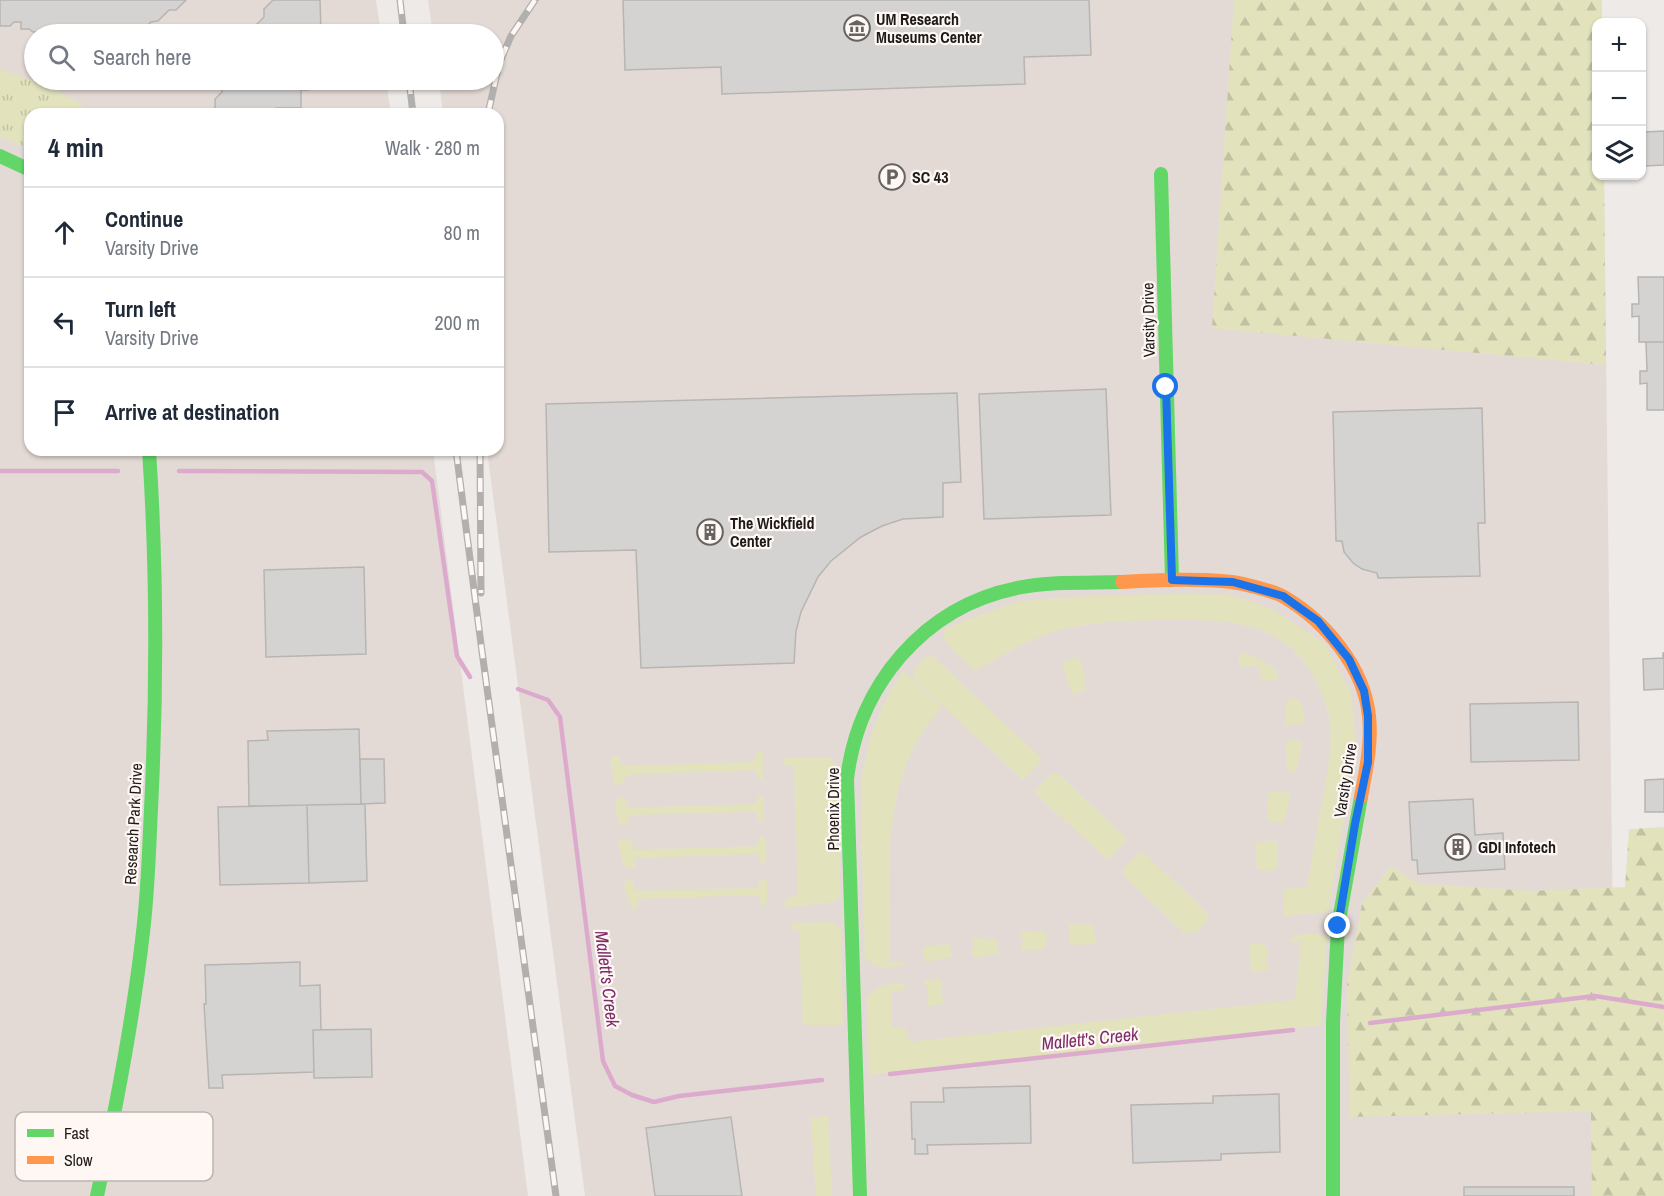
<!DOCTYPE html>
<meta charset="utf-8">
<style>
:root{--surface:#fff;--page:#f2f2f3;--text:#1f2937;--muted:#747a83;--line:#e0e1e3}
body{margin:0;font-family:"Archivo Narrow",sans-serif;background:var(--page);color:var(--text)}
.controls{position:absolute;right:18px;top:18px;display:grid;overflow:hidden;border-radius:12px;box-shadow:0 2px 4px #0004}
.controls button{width:54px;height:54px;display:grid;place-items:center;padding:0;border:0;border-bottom:2px solid var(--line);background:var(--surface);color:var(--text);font:30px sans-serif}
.stop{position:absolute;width:18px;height:18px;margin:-14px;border:4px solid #1a73e8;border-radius:50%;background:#fff}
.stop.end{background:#1a73e8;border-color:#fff;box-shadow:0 2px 6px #0008}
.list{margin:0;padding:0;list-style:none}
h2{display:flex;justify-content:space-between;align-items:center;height:78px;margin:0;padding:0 24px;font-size:26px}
h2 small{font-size:20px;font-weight:400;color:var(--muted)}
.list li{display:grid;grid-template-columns:39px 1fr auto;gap:18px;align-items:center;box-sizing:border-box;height:90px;padding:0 24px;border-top:2px solid var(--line)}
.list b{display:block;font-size:22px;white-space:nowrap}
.list p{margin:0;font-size:20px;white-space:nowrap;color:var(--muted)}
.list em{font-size:20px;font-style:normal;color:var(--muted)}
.icon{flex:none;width:33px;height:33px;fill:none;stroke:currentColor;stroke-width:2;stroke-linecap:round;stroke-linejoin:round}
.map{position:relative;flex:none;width:1664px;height:1196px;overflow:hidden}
.search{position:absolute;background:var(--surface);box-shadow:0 2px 4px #0004;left:24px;top:24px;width:480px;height:66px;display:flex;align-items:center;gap:15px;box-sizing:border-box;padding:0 21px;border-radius:33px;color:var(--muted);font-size:22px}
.panel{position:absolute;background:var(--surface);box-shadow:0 2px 4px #0004;left:24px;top:108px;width:480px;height:348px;border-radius:18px}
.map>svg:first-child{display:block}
</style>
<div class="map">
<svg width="1664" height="1196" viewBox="0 0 1664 1196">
<defs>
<pattern id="grass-tufts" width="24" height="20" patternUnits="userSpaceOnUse" patternTransform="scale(1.5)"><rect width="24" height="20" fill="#e2e3bd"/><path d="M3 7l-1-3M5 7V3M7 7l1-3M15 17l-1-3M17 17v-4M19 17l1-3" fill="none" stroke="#c1c2a2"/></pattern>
<pattern id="forest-firs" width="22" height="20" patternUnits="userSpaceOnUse" patternTransform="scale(1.5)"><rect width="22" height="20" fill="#e2e3bd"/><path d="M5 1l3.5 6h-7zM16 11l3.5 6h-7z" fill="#c1c2a2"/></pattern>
</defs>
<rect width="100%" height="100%" fill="#eeeae8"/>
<!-- built -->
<path fill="#e4dad5" d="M 0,0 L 376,0 L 381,34 L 34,34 L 34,80 L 386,80 L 391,114 L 30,114 L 30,450 L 433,450 L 528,1196 L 0,1196 Z
M 428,0 L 1602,0 L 1602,22 L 1596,22 L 1596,176 L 1604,176 L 1616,1196 L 585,1196 L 487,450 L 498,450 L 498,114 L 443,114 L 439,80 L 494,80 L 494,34 L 433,34 Z"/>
<!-- grass -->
<path fill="url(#grass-tufts)" d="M 0,69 L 54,89 L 97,114 L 30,114 L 30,149 L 0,136 Z"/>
<!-- forest -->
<path fill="url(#forest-firs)" d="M 1234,0 L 1602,0 L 1602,22 L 1596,22 L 1596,176 L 1604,176 L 1606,365 L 1212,328 Z
M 1664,827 L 1664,1196 L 1592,1196 L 1591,1111 L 1350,1117 L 1347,985 L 1362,904 L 1391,866 L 1418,884 L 1533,891 L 1625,887 L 1629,829 Z"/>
<!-- garden -->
<path fill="#e2e3bd" d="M 1179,594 L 1232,595 L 1272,609 L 1325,644 L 1351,693 L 1356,743 L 1328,912 L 1283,916 L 1284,889 L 1307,887 C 1312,859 1317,830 1322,802 C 1327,771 1336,740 1327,708 C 1301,619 1233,618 1155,620 C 1123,621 1087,622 1056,631 C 1027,640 1001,656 975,671 L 951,648 L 944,639 L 943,630 L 969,619 L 1020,601 L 1094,596 Z
M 1239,652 C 1251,656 1282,665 1277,680 L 1261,681 L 1260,666 L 1239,667 Z
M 932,656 L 1040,757 L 1041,762 L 1023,780 L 914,679 C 912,669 919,664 925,657 Z
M 1077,658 L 1080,660 L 1083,669 L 1085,690 L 1072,694 L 1062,662 Z
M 903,671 L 942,707 C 877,777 890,874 890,963 L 904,961 L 905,963 C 891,971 876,969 865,958 L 861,822 L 862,775 L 872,732 L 887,697 Z
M 1289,698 L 1299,700 C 1303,708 1307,717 1302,724 L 1286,725 L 1285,708 Z
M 1290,740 L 1297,740 L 1302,744 L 1296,770 L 1293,772 L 1287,770 L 1286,742 Z
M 757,751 L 760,751 L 763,755 L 763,779 L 759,780 L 755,770 L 625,775 L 625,780 L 622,784 L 615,785 L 610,761 L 613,756 L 619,757 L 622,766 L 754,762 Z
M 787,758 L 829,758 L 840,767 L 840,896 L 836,902 L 787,907 L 784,904 L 788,897 L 798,896 L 794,766 L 783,765 L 783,760 Z
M 1053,774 L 1058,774 L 1125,837 L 1126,841 L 1111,857 L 1107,859 L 1035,793 L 1036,789 Z
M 1279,791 L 1290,793 L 1290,795 L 1285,821 L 1282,823 L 1269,821 L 1268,819 L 1267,795 L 1271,792 Z
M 759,795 L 762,795 L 764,798 L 764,822 L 758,820 L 756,812 L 629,815 L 627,825 L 622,826 C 616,821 616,808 616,800 L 619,797 L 625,797 L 629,808 L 756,804 Z
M 762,836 C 768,841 768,858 763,865 L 760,863 L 758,854 L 635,858 L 636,867 L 628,868 L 624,865 L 618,847 L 619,840 L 631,839 L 633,850 L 757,846 L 759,837 Z
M 1259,841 L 1274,841 L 1278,843 L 1277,868 L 1269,871 L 1257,870 L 1256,844 Z
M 1141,853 L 1146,855 L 1206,912 L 1208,916 L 1208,920 L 1198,931 L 1185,933 L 1123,875 L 1123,870 L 1138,854 Z
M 763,878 L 767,882 L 767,903 L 764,906 L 761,905 L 759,895 L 637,899 L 638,908 L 632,909 L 624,888 L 625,881 L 630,880 L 633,882 L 636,891 L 758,888 L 760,879 Z
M 833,922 L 841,929 L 843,1025 L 803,1025 L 799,931 L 792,930 L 790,926 L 793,923 Z
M 1070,924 L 1093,925 L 1096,940 L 1094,944 L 1071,945 L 1068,943 L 1070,941 L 1070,931 L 1068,930 Z
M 1023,931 L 1044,932 L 1047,935 L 1046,947 L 1044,949 L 1021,951 L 1023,940 L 1020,938 Z
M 1308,933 L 1327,936 L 1321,1025 L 869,1075 L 867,999 C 872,987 895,980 906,985 L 904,990 L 892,992 L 892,1028 L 901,1028 L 907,1030 L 909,1042 L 1295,1000 L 1301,942 L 1289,942 L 1291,937 Z
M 976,938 L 997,940 L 999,953 L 975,958 L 972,954 L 973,942 L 971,941 Z
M 1251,943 L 1263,943 L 1268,950 L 1268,970 L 1257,972 L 1251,970 L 1249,947 Z
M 949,944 L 952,957 L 926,962 L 924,960 L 924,949 L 927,946 Z
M 938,979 L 941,981 L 943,1004 L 927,1007 L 928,986 L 924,982 L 926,980 Z
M 828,1116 L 832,1196 L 816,1196 L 811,1118 Z"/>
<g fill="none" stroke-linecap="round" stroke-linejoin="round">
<!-- stream -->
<path stroke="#dcaacc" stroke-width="4.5" d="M 0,471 L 118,471
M 179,471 L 422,472 L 432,481 L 457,656 L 470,677
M 518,689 L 548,700 L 560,717 L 603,1061 L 615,1086 L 632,1095 L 654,1102 L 679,1096 L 822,1080
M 1370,1023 L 1595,996 L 1664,1007
M 890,1074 L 1293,1030"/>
</g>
<!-- building -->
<path fill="#d5d3d1" stroke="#b7b5b3" stroke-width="1.5" d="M 0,0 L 186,0 L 176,10 L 169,10 L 158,21 L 151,22 L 140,33 L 124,34 L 58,34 L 58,28 L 51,28 L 48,32 L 33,32 L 29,29 L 21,29 L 21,22 L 14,22 L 10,26 L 0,26 Z
M 273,0 L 320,0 L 321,34 L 254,34 L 253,28 L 264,17 L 264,9 Z
M 623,0 L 1089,0 L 1091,55 L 1024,57 L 1025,84 L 722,94 L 721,67 L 625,70 Z
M 226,80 L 308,80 L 308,90 L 301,90 L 301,108 L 276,108 L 271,114 L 218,114 L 215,111 L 215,99 L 222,92 L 222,84 Z
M 1664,131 L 1664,165 L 1645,166 L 1645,132 Z
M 1638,277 L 1664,277 L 1664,342 L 1639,342 L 1639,316 L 1632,317 L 1632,304 L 1639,304 Z
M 1646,342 L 1664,342 L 1664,410 L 1647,410 L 1647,383 L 1640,384 L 1640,371 L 1647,371 Z
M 1106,389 L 1111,515 L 984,519 L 979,394 Z
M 957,393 L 961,482 L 943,483 L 943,517 L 903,519 L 882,526 L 861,537 L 831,561 L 818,577 L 801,612 L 796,631 L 794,663 L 641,668 L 636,550 L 549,552 L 546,404 Z
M 1482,408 L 1485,523 L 1478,523 L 1480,576 L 1378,578 L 1377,573 L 1362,569 L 1353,563 L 1344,552 L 1342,541 L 1336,541 L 1333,412 Z
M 364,567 L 366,654 L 266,657 L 264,570 Z
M 1663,653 L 1664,653 L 1664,689 L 1644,690 L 1643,659 L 1663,658 Z
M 1578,702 L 1579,760 L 1471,762 L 1470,704 Z
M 359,729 L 361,804 L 249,806 L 248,741 L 268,740 L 267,731 Z
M 360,759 L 384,759 L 385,803 L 361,804 Z
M 1664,779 L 1664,812 L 1645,812 L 1645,780 Z
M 1473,799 L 1475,835 L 1503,833 L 1505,869 L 1418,874 L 1417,860 L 1412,860 L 1409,802 Z
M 365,804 L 367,881 L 309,883 L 307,805 Z
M 307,805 L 309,883 L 220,885 L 218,807 Z
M 300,962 L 300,986 L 320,985 L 321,1030 L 313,1030 L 314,1072 L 222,1075 L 223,1088 L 209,1088 L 204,1004 L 206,1004 L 205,965 Z
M 371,1029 L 372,1077 L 314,1078 L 313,1030 Z
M 1030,1086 L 1031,1143 L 927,1145 L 928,1154 L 915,1154 L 915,1139 L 912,1139 L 911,1102 L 944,1102 L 943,1088 Z
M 1279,1094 L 1280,1152 L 1221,1154 L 1221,1160 L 1133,1163 L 1131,1105 L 1213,1103 L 1213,1096 Z
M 731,1117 L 742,1196 L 655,1196 L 646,1128 Z
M 1464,1187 L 1574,1187 L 1574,1196 L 1464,1196 Z"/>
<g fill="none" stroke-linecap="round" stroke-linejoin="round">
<!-- fast -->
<path stroke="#63d668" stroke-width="14" d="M 0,156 L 30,170
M 1161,174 L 1172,580
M 97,1196 C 116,1109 133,1021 143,932 C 148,891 149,850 151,809 C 157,689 157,570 149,450
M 860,1196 L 847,779 C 858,686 923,607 1017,588 C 1052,581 1088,583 1122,582
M 1333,1196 L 1333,1022 L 1338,926 L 1361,797"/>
<!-- slow -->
<path stroke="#ff974d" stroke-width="14" d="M 1122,582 C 1158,580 1196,578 1232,582 C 1245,584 1274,591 1284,597 C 1325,621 1364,667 1369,716 C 1372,743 1366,770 1361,797"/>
<!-- rail casing -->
<g stroke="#b2b0af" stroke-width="7">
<path id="rail" d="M 400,0 L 404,34
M 409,80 L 413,114
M 488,114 L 499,64 L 511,36 L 535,0
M 456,450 L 481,644 L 556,1196
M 480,450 L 481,593"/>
</g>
<!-- rail -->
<use href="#rail" stroke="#fef7f3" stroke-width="4.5" stroke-dasharray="14" stroke-linecap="butt"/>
</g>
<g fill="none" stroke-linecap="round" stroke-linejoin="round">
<!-- route -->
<path stroke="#1a73e8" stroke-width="8" d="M 1166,387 L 1172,580 L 1233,582 L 1283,596 L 1318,621 L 1349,659 L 1364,691 L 1368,716 L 1368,762 L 1355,824 L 1338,926"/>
</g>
<!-- icons -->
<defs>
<g id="museum-ring" transform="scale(1.35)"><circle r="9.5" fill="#fef7f3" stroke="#666361" stroke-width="1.5"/><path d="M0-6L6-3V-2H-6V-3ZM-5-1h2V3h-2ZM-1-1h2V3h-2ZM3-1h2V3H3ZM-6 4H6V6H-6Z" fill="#666361"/></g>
<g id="parking-ring" transform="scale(1.35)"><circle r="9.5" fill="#fef7f3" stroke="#666361" stroke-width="1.5"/><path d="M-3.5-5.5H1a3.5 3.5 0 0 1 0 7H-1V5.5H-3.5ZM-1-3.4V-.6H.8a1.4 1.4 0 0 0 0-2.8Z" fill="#666361"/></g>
<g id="building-ring" transform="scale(1.35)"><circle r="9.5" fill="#fef7f3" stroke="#666361" stroke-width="1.5"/><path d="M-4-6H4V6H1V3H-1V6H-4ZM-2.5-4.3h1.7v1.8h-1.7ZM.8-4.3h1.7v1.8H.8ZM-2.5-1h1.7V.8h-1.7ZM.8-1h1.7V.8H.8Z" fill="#666361"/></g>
</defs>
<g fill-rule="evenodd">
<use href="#museum-ring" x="857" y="28"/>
<use href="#parking-ring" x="892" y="177"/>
<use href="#building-ring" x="710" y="532"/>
<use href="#building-ring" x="1458" y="847"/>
</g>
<g text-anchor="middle" stroke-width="4.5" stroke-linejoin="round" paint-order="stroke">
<!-- poi labels -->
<g font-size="16" font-weight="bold" fill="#1d1a19" stroke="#fef7f3" text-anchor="start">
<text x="876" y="25">UM Research<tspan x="876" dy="18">Museums Center</tspan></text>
<text x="912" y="183">SC 43</text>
<text x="730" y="529">The Wickfield<tspan x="730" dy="18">Center</tspan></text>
<text x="1478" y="853">GDI Infotech</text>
</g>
<!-- street labels -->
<g font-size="16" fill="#1d1a19" stroke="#fef7f3">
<text transform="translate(1148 320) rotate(-91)" y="6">Varsity Drive</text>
<text transform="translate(1345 780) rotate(-81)" y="6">Varsity Drive</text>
<text transform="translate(833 809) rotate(-90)" y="6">Phoenix Drive</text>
<text transform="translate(133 824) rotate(-87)" y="6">Research Park Drive</text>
</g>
<!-- water labels -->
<g font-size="18" font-style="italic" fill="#7d2c6a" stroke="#fef7f3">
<text transform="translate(607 979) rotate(83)" y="6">Mallett's Creek</text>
<text transform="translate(1090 1039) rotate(-6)" y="6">Mallett's Creek</text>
</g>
</g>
<!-- legend -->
<rect x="15" y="1112" width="198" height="69" rx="9" fill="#fef7f3" stroke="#bab5b2" stroke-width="1.5"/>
<rect x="27" y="1129" width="27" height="8" fill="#63d668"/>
<rect x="27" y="1156" width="27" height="8" fill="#ff974d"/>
<g font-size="16" fill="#1d1a19">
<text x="64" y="1139">Fast</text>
<text x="64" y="1166">Slow</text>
</g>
</svg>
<div class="controls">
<button>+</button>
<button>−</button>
<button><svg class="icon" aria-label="layers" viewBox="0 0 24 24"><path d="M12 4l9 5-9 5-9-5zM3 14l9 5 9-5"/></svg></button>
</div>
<div class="stop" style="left:1166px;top:387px"></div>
<div class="stop end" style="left:1338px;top:926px"></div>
<div class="search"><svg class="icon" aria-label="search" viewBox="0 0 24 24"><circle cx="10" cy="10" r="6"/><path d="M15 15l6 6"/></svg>Search here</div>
<section class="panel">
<h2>4 min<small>Walk · 280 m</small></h2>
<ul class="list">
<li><svg class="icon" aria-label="ahead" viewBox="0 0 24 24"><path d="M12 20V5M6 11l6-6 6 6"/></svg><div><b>Continue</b><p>Varsity Drive</p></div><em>80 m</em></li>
<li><svg class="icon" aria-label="left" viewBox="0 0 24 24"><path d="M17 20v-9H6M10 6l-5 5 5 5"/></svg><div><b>Turn left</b><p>Varsity Drive</p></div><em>200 m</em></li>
<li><svg class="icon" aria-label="arrive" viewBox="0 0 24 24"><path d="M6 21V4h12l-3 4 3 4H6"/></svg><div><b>Arrive at destination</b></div></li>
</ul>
</section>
</div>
